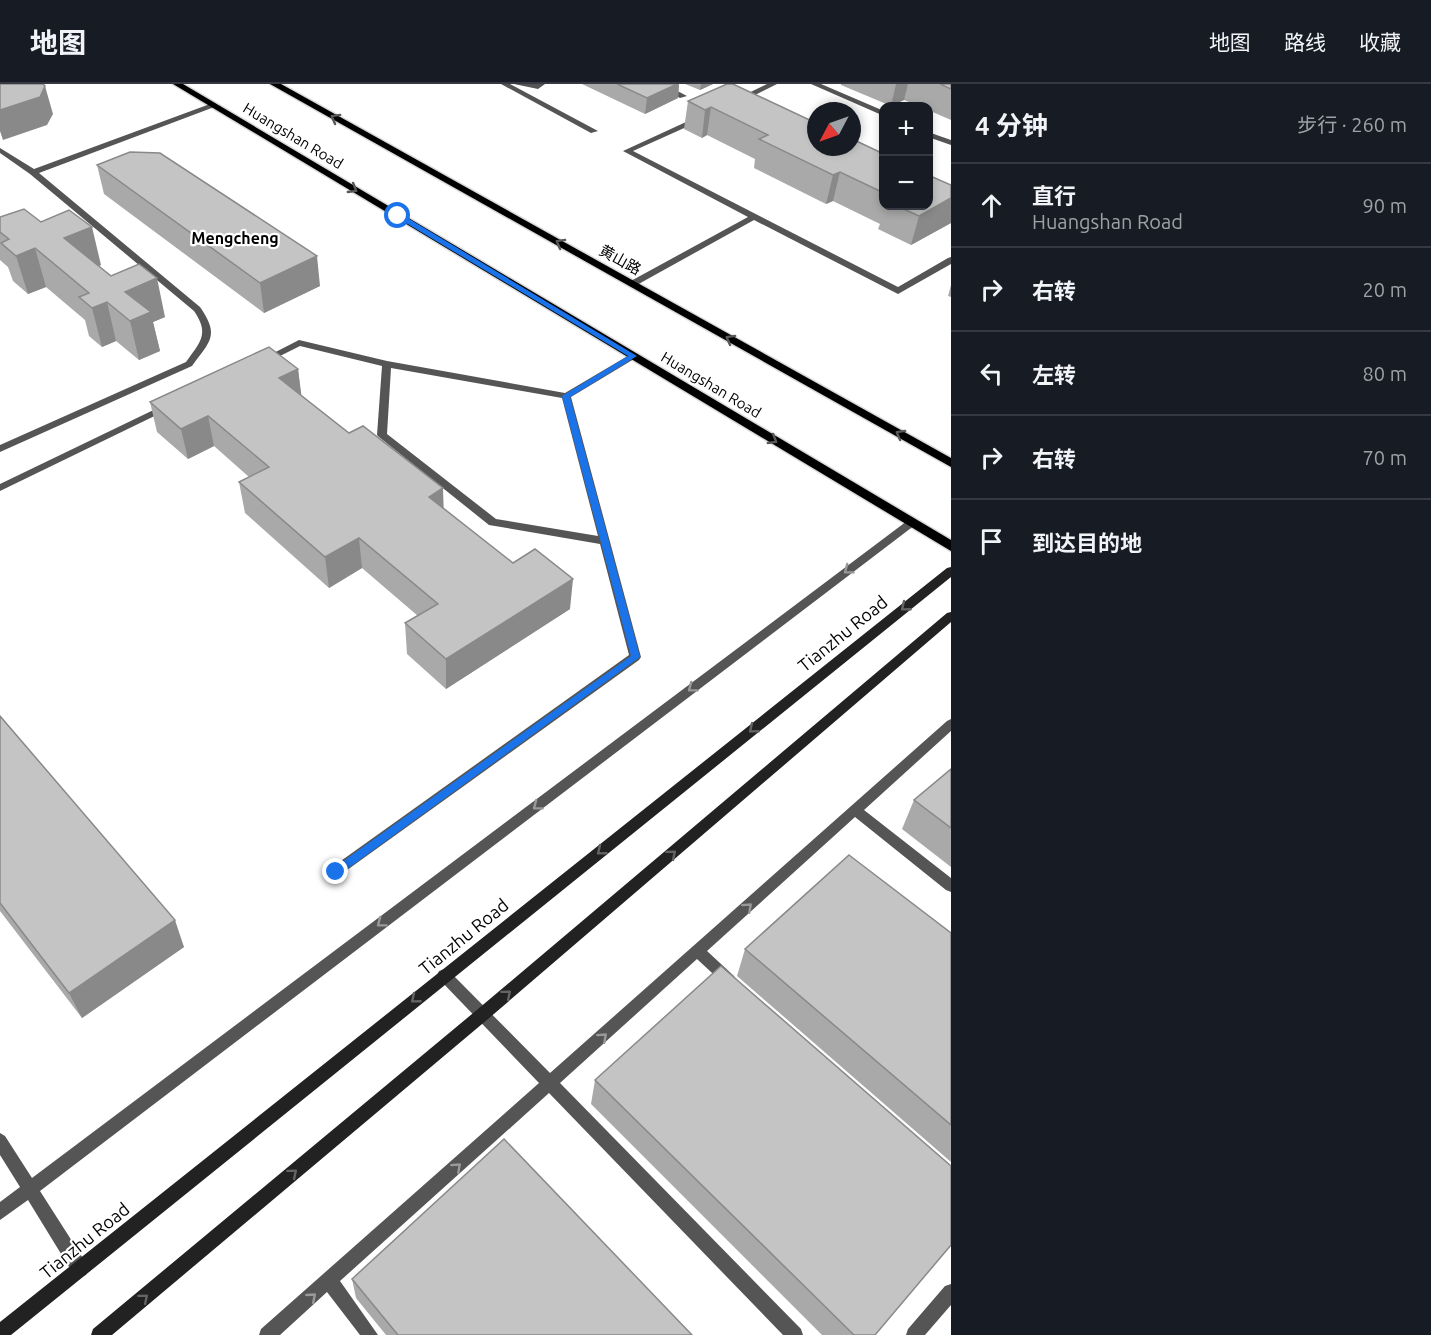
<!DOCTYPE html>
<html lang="zh">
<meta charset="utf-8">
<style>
:root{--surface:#171b24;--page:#242831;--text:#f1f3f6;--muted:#9ea1a6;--line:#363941}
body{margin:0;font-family:Ubuntu,"Noto Sans SC",sans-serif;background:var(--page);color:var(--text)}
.controls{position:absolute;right:18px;top:18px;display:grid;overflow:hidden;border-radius:12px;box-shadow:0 3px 9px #0003}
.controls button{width:54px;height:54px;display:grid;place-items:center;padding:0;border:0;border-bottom:2px solid var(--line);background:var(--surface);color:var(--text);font:30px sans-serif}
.compass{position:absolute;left:807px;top:18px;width:54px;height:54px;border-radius:50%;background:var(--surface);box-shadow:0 3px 9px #0003;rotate:229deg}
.stop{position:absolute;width:18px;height:18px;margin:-14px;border:4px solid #1a73e8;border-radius:50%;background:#fff}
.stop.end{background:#1a73e8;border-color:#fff;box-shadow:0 2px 6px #0008}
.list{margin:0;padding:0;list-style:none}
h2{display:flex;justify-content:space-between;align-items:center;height:78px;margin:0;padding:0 24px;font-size:26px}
h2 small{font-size:20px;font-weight:400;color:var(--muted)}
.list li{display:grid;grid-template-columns:39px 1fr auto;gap:18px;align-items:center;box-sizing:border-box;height:84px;padding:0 24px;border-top:2px solid var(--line)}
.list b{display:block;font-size:22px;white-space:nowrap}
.list p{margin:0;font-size:20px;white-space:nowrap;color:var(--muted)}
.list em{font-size:20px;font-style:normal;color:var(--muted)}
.icon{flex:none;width:33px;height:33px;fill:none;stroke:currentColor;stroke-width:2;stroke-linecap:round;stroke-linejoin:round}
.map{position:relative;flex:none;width:951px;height:1251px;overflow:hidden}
header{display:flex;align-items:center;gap:36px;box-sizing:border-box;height:84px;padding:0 30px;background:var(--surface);border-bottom:2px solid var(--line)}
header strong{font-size:28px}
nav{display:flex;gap:33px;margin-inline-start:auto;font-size:21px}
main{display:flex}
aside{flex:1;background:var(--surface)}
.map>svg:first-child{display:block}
</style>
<header>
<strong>地图</strong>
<nav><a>地图</a><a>路线</a><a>收藏</a></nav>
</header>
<main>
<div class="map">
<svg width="951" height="1251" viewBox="0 0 951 1251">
<rect width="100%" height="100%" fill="#fff"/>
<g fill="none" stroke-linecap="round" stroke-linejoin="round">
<!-- primary casing -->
<g stroke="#dbdbdb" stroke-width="3">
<path id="primary" d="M 173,0 L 183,0 L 951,456 L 951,467 Z
M 270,0 L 281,0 L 951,374 L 951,383 Z"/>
</g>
<!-- lane -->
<path fill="#555" fill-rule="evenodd" d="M 501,0 L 510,0 L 598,47 L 591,49 Z
M 514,0 L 545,0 L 538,5 Z
M 654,0 L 664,0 L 687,12 L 680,14 Z
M 767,0 L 777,0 L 743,17 L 736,15 Z
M 811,0 L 821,0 L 884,27 L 884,32 Z
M 699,32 L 703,34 L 702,36 L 633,67 L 898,203 L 948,174 L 951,173 L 951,180 L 898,210 L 754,136 L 635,202 L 629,202 L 629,198 L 748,133 L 623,67 Z
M 928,48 L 951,56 L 951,61 L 928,53 Z
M 299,256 L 387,277 L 565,309 L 631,270 L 637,270 L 639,272 L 571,313 L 641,573 L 639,576 L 336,794 L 331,792 L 329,788 L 331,784 L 629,571 L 600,460 L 489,441 L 379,353 L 377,351 L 382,282 L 300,262 L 268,278 L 265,279 L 260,276 ZM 391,284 L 562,314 L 598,452 L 496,435 L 387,350 Z
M 168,319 L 173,322 L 171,324 L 0,407 L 0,400 Z
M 911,434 L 915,435 L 916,438 L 915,441 L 40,1107 L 86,1179 L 88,1185 L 86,1191 L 80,1193 L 74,1191 L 28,1116 L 0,1136 L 0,1118 L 20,1103 L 0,1071 L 0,1049 L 5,1052 L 32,1094 Z
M 951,635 L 951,647 L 864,726 L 951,794 L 951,808 L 946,806 L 855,733 L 707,867 L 734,892 L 736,896 L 734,900 L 729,902 L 724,900 L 697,875 L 560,999 L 801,1245 L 803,1251 L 783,1251 L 549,1009 L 340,1197 L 378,1251 L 360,1251 L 327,1208 L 280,1251 L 259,1251 L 261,1245 L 539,999 L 439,895 L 437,891 L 439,887 L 444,885 L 449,887 L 550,989 L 947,637 Z
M 951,1200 L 951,1221 L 925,1251 L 906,1251 L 908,1245 L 945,1202 Z"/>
<!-- street -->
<path fill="#555" fill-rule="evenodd" d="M 210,20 L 217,22 L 39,89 L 200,223 C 220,252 210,257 192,282 L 0,368 L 0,361 L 186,278 C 200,258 210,250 194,227 L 30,90 L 0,69 L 0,64 L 34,85 Z"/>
<!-- secondary -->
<path fill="#222" fill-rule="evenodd" d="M 951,483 L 951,493 L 11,1251 L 0,1251 L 0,1238 L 947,484 Z
M 951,528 L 951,538 L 488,935 L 112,1251 L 91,1251 L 93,1245 L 478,925 L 947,529 Z"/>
<!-- primary -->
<use href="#primary" fill="#000" fill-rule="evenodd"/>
</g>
<!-- wall -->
<path fill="#a9a9a9" d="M 582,0 L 679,0 L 678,14 L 645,30 Z
M 685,0 L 713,0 L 700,6 Z
M 841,0 L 951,0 L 951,36 L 928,26 L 928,22 L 919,22 L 904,16 L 891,22 L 841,1 Z
M 688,17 L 884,70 L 884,122 L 928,122 L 951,101 L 951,139 L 911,161 L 878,145 L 880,140 L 833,117 L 826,120 L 754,84 L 755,75 L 707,51 L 702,54 L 684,45 Z
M 97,81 L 320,202 L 264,229 L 104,110 Z
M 0,133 L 41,138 L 101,181 L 99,182 L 165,233 L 153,238 L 160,267 L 139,276 L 116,257 L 102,263 L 89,252 L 85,236 L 46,203 L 28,210 L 13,197 L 8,183 L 0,176 Z
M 951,201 L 951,213 L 948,212 Z
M 298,285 L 301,311 L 570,525 L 446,605 L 407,570 L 405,539 L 418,532 L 362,484 L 329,504 L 245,429 L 239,398 L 249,393 L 214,362 L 188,375 L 157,348 L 150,318 Z
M 0,632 L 184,863 L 82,934 L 0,827 Z
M 951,685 L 951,783 L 902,745 L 914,716 Z
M 951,849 L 951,1078 L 737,892 L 745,865 Z
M 595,996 L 875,1251 L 822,1251 L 591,1020 Z
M 352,1195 L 692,1251 L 386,1251 L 356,1214 Z"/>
<!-- shaded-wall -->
<path fill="#898989" d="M 677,0 L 679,0 L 678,14 L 645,30 L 647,14 Z
M 701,0 L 713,0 L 700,6 Z
M 896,0 L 908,0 L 904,16 L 891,22 Z
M 45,2 L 53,30 L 47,41 L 3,56 L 0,47 L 0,26 Z
M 711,23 L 707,51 L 702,54 L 705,26 Z
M 840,88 L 833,117 L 826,120 L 833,91 Z
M 951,114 L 951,139 L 911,161 L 919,132 Z
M 92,143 L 101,181 L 74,192 L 64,154 Z
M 35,164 L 46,203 L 28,210 L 16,172 Z
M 317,172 L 320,202 L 264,229 L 260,199 Z
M 157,194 L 165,233 L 153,238 L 160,267 L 139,276 L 130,237 L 125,208 Z
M 107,218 L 116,257 L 102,263 L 92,224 Z
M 298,285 L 302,316 L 279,294 Z
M 208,332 L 214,362 L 188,375 L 181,345 Z
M 443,404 L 444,435 L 429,413 Z
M 359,454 L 362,484 L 329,504 L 325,473 Z
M 573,495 L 570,525 L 446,605 L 446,575 Z
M 175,836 L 184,863 L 82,934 L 69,909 Z"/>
<!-- building -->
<path fill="#c4c4c4" stroke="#898989" stroke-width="1.5" d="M 0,0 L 43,0 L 45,2 L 40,13 L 0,26 Z
M 617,0 L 677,0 L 647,14 Z
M 727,0 L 733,0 L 816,39 L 816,63 L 852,63 L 852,55 L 884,70 L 884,109 L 840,88 L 833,91 L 759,55 L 768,51 L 711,23 L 705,26 L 688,17 Z
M 940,0 L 951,0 L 951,5 Z
M 130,68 L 160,69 L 317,172 L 260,199 L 97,81 Z
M 928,91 L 951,101 L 951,114 L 919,132 L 897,122 L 928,122 Z
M 24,125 L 41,138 L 69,126 L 92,143 L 64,154 L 111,192 L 139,180 L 157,194 L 125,208 L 151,228 L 130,237 L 107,218 L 92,224 L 79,213 L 89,209 L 35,164 L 16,172 L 1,159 L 9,155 L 0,148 L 0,133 Z
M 269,263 L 298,285 L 279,294 L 349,349 L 363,342 L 443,404 L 429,413 L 513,479 L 535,465 L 573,495 L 446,575 L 405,539 L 438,520 L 359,454 L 325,473 L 239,398 L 269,383 L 208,332 L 181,345 L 150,318 Z
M 0,632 L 175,836 L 69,909 L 0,819 Z
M 951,685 L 951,744 L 914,716 Z
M 849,771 L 951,849 L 951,1041 L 745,865 Z
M 721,882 L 951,1082 L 951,1161 L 875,1251 L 854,1251 L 595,996 Z
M 504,1055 L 692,1251 L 398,1251 L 352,1195 Z"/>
<!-- one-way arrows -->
<defs><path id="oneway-chevron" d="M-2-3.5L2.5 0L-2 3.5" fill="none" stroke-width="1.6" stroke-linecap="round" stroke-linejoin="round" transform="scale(1.5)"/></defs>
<g stroke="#595959">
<use href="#oneway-chevron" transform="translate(335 34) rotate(-151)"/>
<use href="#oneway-chevron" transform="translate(353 105) rotate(31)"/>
<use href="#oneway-chevron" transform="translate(560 159) rotate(-151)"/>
<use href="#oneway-chevron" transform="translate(730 255) rotate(-151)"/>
<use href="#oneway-chevron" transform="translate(900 350) rotate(-151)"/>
<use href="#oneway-chevron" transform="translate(773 356) rotate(31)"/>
</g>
<g stroke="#999">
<use href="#oneway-chevron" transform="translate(848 486) rotate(143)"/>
<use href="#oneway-chevron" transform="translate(692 604) rotate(143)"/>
<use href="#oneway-chevron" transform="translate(537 722) rotate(143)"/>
<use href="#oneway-chevron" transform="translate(748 823) rotate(-42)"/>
<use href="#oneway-chevron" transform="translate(381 839) rotate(143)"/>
<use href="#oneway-chevron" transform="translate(603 953) rotate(-42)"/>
<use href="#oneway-chevron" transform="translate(457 1083) rotate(-42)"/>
<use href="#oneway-chevron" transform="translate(312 1213) rotate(-41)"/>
</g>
<g stroke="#646464">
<use href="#oneway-chevron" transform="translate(905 523) rotate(141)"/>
<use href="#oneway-chevron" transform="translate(753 645) rotate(141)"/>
<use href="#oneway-chevron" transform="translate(601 767) rotate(141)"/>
<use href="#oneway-chevron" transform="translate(672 770) rotate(-40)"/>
<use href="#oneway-chevron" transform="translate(507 910) rotate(-40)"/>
<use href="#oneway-chevron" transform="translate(415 915) rotate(141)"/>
<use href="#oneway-chevron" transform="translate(293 1089) rotate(-40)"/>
<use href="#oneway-chevron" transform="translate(144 1214) rotate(-40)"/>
</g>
<!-- route -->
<path fill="#1a73e8" d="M 396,130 L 401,130 L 637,272 L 570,313 L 640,573 L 336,793 L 332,791 L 332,785 L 631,572 L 562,312 L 628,272 L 396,133 Z"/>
<g text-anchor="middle" stroke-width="4.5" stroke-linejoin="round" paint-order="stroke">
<!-- far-street labels -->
<g font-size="15" fill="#000" stroke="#fff">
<text transform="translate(293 52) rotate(31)" y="5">Huangshan Road</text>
<text transform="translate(620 176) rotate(29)" y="5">黄山路</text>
<text transform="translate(711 301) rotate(31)" y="5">Huangshan Road</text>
</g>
<!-- far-neighbourhood labels -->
<g font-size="16" font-weight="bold" fill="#000" stroke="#fff">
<text x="235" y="160">Mengcheng</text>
</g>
<!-- street labels -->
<g font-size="18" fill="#000" stroke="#fff">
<text transform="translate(843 550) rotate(-39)" y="6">Tianzhu Road</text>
<text transform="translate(464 853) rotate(-39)" y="6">Tianzhu Road</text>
<text transform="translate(85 1157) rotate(-39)" y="6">Tianzhu Road</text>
</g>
</g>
</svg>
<div class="controls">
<button>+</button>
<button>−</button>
</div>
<svg class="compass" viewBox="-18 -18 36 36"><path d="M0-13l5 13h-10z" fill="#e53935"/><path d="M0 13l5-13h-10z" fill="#9ea1a6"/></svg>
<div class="stop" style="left:398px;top:132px"></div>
<div class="stop end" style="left:336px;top:788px"></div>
</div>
<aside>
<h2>4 分钟<small>步行 · 260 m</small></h2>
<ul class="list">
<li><svg class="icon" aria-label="ahead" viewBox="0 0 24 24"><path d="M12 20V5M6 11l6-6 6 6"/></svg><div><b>直行</b><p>Huangshan Road</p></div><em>90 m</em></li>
<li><svg class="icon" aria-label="right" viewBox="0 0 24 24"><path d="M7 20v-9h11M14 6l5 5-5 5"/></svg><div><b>右转</b></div><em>20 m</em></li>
<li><svg class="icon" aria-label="left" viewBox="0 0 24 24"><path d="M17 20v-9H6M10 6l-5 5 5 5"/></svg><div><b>左转</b></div><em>80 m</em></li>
<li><svg class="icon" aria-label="right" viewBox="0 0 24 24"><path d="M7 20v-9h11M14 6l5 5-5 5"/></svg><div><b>右转</b></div><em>70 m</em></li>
<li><svg class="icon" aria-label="arrive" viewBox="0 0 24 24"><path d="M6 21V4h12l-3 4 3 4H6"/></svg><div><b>到达目的地</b></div></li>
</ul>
</aside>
</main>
